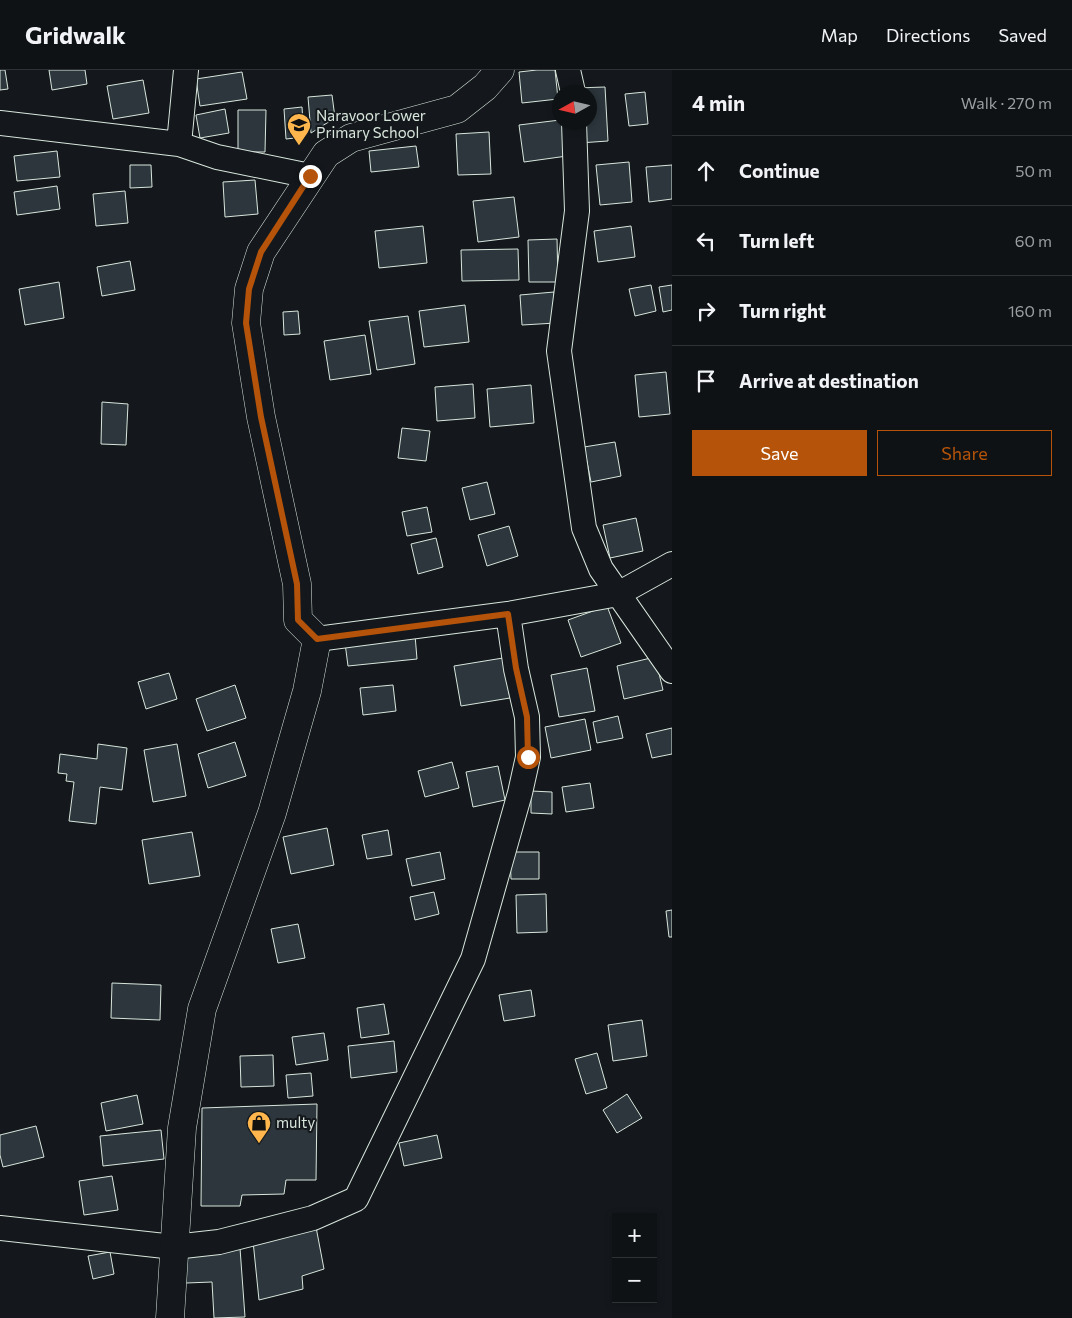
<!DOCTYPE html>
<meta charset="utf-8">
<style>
:root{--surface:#0f1215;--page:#1d2022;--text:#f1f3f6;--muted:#9b9ea0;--line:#2f3234;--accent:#b45309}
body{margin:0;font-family:Commissioner,sans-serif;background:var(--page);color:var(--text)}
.controls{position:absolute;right:15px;bottom:15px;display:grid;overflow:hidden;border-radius:0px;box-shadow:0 2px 8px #0003}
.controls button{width:45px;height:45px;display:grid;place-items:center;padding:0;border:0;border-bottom:1px solid var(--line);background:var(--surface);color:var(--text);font:25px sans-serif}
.compass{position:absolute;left:552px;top:15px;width:45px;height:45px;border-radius:50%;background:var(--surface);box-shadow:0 2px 8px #0003;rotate:262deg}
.stop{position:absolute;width:15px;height:15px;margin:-11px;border:4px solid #b45309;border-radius:50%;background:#fff}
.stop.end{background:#b45309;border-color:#fff;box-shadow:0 1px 5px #0008}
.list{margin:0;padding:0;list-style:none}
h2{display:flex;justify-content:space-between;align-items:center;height:65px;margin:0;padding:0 20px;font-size:21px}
h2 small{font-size:16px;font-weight:400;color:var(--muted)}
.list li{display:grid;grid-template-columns:32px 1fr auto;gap:15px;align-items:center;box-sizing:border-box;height:70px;padding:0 20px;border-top:1px solid var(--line)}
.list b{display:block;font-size:19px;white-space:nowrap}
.list em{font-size:16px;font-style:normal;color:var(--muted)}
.actions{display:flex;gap:10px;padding:15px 20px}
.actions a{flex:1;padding:11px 0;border:1px solid var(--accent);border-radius:0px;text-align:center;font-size:18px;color:var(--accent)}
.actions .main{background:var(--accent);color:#fff}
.icon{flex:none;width:28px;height:28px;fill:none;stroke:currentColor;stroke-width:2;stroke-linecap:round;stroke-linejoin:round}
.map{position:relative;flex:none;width:672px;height:1248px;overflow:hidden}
header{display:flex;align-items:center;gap:30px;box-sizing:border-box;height:70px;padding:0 25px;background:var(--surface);border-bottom:1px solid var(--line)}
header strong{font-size:24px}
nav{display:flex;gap:28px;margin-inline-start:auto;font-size:18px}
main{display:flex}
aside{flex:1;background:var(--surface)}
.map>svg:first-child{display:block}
</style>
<header>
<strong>Gridwalk</strong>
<nav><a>Map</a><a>Directions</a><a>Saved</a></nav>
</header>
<main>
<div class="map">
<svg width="672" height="1248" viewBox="0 0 672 1248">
<rect width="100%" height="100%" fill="#14181c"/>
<!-- building -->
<path fill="#2c363c" stroke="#d8e6dc" d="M 0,0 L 5,0 L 8,19 L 0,20 Z
M 49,0 L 85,0 L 87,14 L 52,20 Z
M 537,0 L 555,0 L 558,29 L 522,33 L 519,2 Z
M 242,2 L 247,29 L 200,36 L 196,9 Z
M 143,10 L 149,43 L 113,49 L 107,16 Z
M 605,17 L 608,71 L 579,73 L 578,52 L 590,52 L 590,22 L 576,22 L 576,18 Z
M 645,22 L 648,54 L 629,56 L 625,24 Z
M 332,25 L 335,48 L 311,63 L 308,27 Z
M 302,37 L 304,67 L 286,69 L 284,39 Z
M 225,39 L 229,63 L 200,68 L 196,45 Z
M 238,40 L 266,40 L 265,82 L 238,82 Z
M 560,50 L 560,52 L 562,52 L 567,86 L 524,92 L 519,55 Z
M 489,62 L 491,104 L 458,105 L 456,64 Z
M 416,76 L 419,97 L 371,102 L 369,81 Z
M 57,81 L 60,107 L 17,111 L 14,86 Z
M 629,92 L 632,132 L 600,135 L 596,95 Z
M 130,95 L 151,95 L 152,117 L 130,118 Z
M 672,95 L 672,129 L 649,132 L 646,97 Z
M 255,110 L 258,144 L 225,147 L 223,112 Z
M 57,116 L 60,139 L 17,145 L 14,122 Z
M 125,121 L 128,153 L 96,156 L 93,124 Z
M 514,127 L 519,167 L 478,172 L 473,131 Z
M 423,156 L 427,193 L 379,198 L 375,161 Z
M 631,156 L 635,187 L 598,192 L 594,161 Z
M 557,169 L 558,212 L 529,212 L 528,170 Z
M 518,179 L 519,210 L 462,211 L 461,180 Z
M 130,191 L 135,220 L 102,226 L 97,197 Z
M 59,212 L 64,248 L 25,255 L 19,219 Z
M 651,215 L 656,241 L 635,246 L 629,219 Z
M 672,215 L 672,240 L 663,242 L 659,217 Z
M 554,222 L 556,253 L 522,255 L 520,225 Z
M 465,235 L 469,272 L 424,277 L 419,241 Z
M 298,241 L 300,264 L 284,265 L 283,242 Z
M 408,246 L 415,294 L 377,300 L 369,251 Z
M 365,265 L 371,304 L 330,310 L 324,271 Z
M 666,302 L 670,344 L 639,347 L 635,305 Z
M 473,314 L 475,348 L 437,351 L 435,317 Z
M 531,315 L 534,353 L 490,357 L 487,319 Z
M 102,332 L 128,334 L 126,375 L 101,374 Z
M 402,358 L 430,361 L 426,391 L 398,388 Z
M 615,372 L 621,406 L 591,412 L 584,377 Z
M 487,412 L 495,444 L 470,450 L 462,418 Z
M 427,437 L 432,462 L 407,466 L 402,442 Z
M 636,448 L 643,481 L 610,488 L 603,455 Z
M 509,456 L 518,486 L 487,496 L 478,465 Z
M 436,468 L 443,497 L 418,504 L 411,474 Z
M 607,536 L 621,573 L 581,587 L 568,550 Z
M 415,565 L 417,589 L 348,596 L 345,573 Z
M 655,587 L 663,620 L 624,629 L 617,596 Z
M 503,588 L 510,628 L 461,636 L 454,596 Z
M 587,598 L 595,641 L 559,647 L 551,605 Z
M 169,603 L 177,629 L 146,639 L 138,612 Z
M 235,615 L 246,648 L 207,661 L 196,629 Z
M 393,615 L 396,641 L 363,645 L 360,618 Z
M 618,646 L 623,668 L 597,673 L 593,652 Z
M 585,649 L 591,680 L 551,688 L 545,657 Z
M 672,658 L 672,684 L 652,688 L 646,664 Z
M 235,672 L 246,706 L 208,718 L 198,684 Z
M 98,674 L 127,678 L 122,720 L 100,717 L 96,754 L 69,751 L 74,712 L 66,711 L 67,704 L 58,703 L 60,684 L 97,689 Z
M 177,674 L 186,726 L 153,732 L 144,680 Z
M 452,692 L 459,718 L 425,727 L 418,701 Z
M 498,696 L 505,730 L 473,737 L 466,702 Z
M 590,713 L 594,738 L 566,742 L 562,717 Z
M 531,721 L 552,722 L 552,744 L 531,743 Z
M 327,758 L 334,795 L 291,804 L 283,767 Z
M 388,760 L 392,785 L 367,789 L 362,765 Z
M 192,762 L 200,806 L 149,814 L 142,770 Z
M 440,782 L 445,809 L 412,816 L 406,789 Z
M 510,782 L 539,782 L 539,809 L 511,809 Z
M 434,822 L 439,844 L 415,850 L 410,827 Z
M 546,824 L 547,862 L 517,863 L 516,825 Z
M 672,840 L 672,867 L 669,867 L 666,841 Z
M 298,854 L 305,888 L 278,893 L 271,859 Z
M 112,913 L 161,915 L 160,950 L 111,948 Z
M 531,920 L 535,946 L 504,951 L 499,925 Z
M 384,934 L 389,964 L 361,968 L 357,938 Z
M 642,950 L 647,986 L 613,991 L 608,955 Z
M 324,963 L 328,990 L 296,995 L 292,967 Z
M 394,971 L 397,1002 L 351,1008 L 348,976 Z
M 597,983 L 607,1018 L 586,1024 L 575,989 Z
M 273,985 L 274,1016 L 241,1017 L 240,986 Z
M 311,1003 L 313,1026 L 288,1028 L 286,1005 Z
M 627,1024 L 642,1048 L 617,1063 L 603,1040 Z
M 137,1025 L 143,1054 L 106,1061 L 101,1033 Z
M 317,1034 L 316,1110 L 286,1110 L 284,1124 L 242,1125 L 240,1136 L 201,1136 L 202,1038 Z
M 36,1056 L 44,1087 L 3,1097 L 0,1085 L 0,1065 Z
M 161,1060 L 164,1089 L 103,1096 L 100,1066 Z
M 437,1065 L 442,1088 L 404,1096 L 399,1073 Z
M 112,1106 L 118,1140 L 84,1145 L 79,1111 Z
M 316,1157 L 324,1199 L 302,1206 L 303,1219 L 259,1230 L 253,1171 Z
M 240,1178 L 245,1247 L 214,1248 L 212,1212 L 186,1213 L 184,1181 Z
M 110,1182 L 114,1204 L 93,1209 L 88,1186 Z"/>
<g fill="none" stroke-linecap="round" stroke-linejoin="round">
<!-- minor casing -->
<g stroke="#d8e6dc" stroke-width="26">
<path id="minor" d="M 568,0 L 573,22
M 574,52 L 577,141 L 559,281 L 584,458 L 601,499 L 672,601
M 0,53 L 179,74 L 217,87 L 310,106
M 179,74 L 186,0
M 317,569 L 508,544
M 0,1158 L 174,1177 L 219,1172 L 313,1148 L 356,1129 L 473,889 L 520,723 L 528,687 L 527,647 L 516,599 L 508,544 L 618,524 L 672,494"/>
</g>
<!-- major casing -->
<g stroke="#d8e6dc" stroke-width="29">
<path id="major" d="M 170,1248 L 182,1058 L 202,939 L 272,743 L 307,621 L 317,569 L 298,550 L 297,514 L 261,347 L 246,253 L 249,219 L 261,182 L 326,84 L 351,68 L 457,39 L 485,17 L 500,0"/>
</g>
<!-- minor -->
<use href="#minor" stroke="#14181c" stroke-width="24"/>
<!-- major -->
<use href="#major" stroke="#14181c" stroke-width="28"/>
</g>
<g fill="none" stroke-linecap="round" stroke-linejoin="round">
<!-- route -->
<path stroke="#b45309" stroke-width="6" d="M 310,106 L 261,182 L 249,219 L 246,253 L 261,347 L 297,514 L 298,550 L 317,569 L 508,544 L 516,598 L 527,647 L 528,687"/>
</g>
<!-- icons -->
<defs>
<g id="school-pin" transform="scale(1.25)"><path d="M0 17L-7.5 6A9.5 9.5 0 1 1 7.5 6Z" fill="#ffb74d" stroke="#14181c"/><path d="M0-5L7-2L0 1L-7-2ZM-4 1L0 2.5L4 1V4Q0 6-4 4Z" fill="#111"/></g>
<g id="shop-pin" transform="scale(1.25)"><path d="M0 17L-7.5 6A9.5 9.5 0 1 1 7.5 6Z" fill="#ffb74d" stroke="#14181c"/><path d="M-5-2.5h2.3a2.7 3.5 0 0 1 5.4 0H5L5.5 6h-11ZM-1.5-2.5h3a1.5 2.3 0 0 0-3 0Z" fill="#111"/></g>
</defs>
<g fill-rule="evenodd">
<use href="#school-pin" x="299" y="55"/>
<use href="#shop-pin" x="259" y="1053"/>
</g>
<g text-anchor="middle" stroke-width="4" stroke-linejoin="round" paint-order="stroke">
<!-- poi labels -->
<g font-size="15" fill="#d8e6dc" stroke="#14181c" text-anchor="start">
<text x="316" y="51">Naravoor Lower<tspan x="316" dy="17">Primary School</tspan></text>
<text x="276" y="1058">multy</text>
</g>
</g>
</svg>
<div class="controls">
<button>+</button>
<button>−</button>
</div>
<svg class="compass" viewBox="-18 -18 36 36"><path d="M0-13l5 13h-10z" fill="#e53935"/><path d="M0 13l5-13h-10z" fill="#9b9ea0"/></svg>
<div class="stop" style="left:528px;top:687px"></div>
<div class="stop end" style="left:310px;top:106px"></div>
</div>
<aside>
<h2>4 min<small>Walk · 270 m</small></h2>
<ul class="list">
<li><svg class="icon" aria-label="ahead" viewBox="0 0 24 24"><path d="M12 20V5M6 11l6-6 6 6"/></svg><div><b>Continue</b></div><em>50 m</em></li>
<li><svg class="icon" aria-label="left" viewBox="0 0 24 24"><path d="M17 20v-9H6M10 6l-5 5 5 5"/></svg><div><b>Turn left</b></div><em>60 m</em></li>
<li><svg class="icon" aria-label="right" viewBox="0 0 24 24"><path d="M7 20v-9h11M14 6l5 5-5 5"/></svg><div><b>Turn right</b></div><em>160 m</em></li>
<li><svg class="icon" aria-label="arrive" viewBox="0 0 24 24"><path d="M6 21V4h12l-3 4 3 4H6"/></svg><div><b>Arrive at destination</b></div></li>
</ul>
<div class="actions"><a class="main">Save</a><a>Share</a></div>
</aside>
</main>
